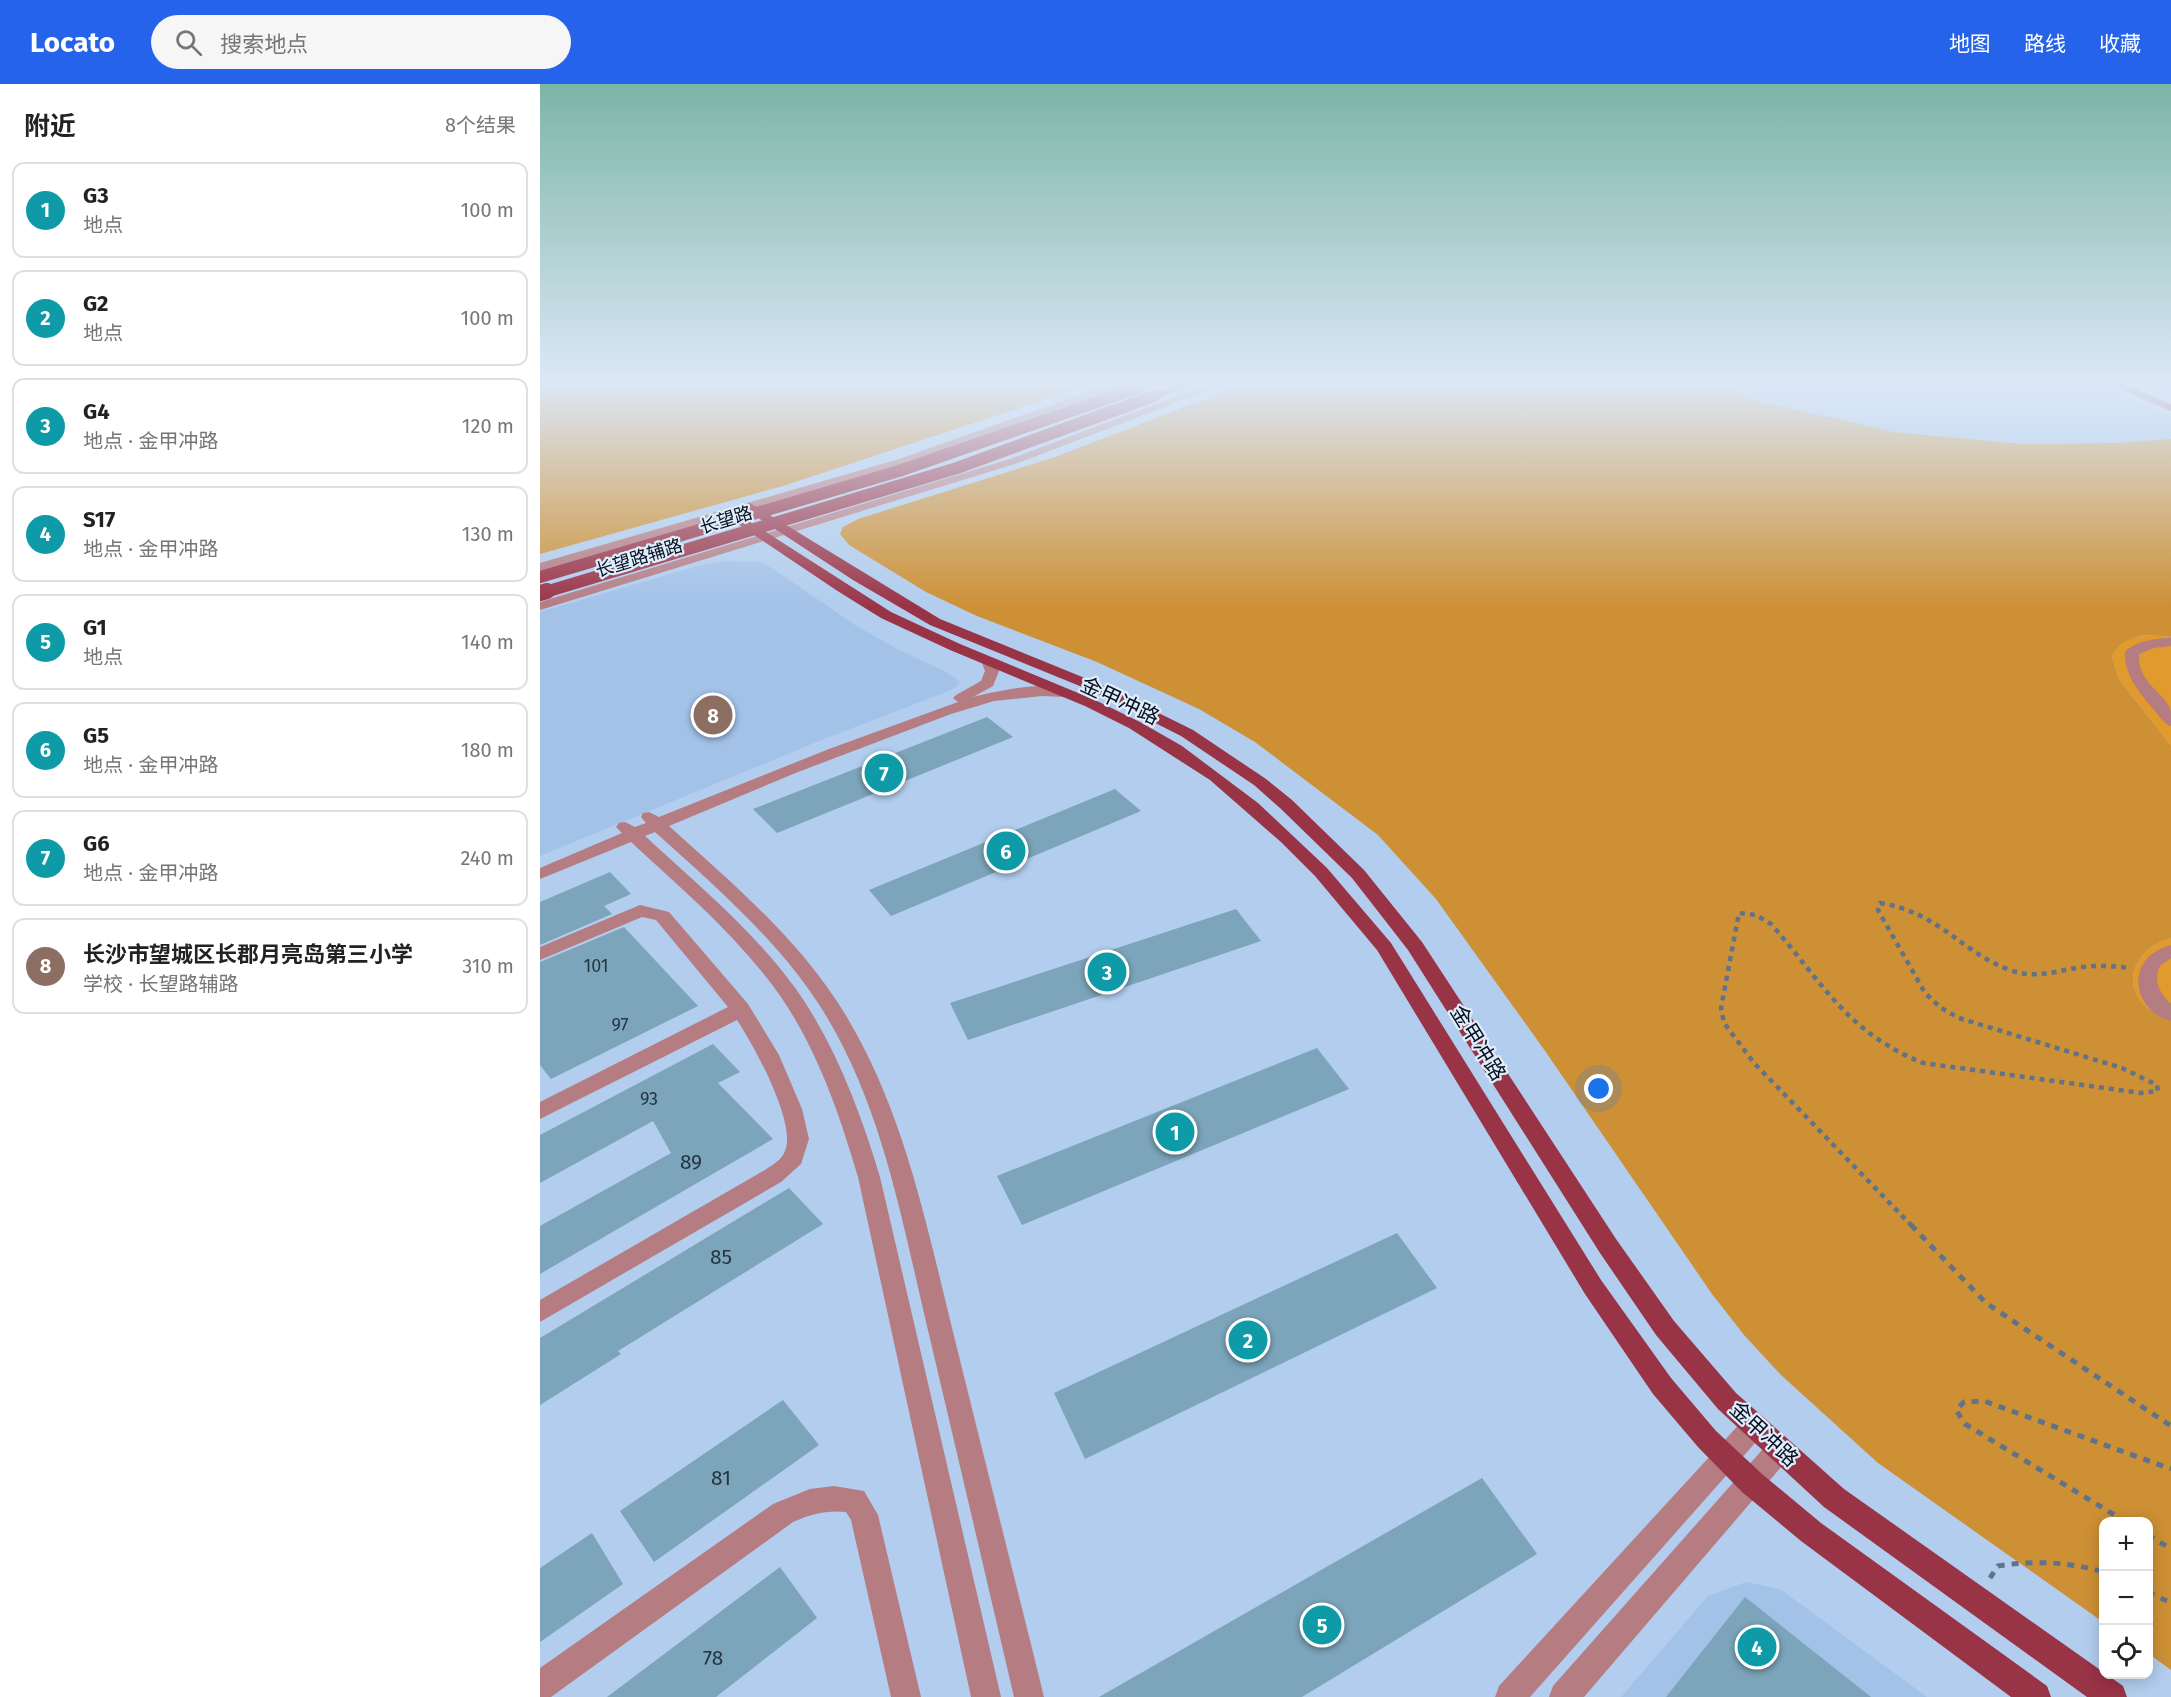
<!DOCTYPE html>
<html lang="zh">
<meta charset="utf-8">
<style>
:root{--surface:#fff;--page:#f6f6f6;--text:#222;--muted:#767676;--line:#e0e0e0;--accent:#2563eb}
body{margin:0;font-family:"Fira Sans","Noto Sans SC",sans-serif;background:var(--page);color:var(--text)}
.controls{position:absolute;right:18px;bottom:18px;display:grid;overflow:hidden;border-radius:12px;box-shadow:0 3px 15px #0003}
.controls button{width:54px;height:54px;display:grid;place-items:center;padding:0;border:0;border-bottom:2px solid var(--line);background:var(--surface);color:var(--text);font:30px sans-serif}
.you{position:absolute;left:1059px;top:1005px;width:21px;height:21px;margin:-15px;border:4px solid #fff;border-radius:50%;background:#1a73e8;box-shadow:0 0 0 9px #1a73e833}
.badge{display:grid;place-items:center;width:39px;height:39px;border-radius:50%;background:var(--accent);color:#fff;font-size:20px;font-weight:700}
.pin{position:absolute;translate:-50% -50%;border:3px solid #fff;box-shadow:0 2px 6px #0006}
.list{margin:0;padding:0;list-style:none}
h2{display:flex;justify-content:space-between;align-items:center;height:78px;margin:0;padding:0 24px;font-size:26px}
h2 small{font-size:20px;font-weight:400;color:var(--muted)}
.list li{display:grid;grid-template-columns:39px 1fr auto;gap:18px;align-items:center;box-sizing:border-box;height:96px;margin:0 12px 12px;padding:0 12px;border:2px solid var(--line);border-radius:12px}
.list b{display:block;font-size:22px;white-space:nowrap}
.list p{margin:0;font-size:20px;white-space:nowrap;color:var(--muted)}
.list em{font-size:20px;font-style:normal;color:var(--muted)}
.icon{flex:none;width:33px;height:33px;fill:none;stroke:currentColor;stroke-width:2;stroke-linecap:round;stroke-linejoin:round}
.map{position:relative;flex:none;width:1631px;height:1613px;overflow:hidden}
header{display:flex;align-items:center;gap:36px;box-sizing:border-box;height:84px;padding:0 30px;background:var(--accent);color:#fff}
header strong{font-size:28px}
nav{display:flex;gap:33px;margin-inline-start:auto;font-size:21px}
.search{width:420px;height:54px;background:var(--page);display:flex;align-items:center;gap:15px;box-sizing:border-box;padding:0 21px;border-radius:33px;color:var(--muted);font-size:22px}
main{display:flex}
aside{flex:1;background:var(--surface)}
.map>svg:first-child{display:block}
</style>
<header>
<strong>Locato</strong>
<div class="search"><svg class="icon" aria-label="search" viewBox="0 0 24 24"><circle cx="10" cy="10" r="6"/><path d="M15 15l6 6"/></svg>搜索地点</div>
<nav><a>地图</a><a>路线</a><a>收藏</a></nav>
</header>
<main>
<aside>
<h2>附近<small>8个结果</small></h2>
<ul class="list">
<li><span class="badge" style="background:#0f9aa8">1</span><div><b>G3</b><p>地点</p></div><em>100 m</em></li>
<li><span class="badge" style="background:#0f9aa8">2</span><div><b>G2</b><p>地点</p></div><em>100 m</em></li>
<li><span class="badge" style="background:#0f9aa8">3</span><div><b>G4</b><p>地点 · 金甲冲路</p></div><em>120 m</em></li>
<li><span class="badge" style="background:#0f9aa8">4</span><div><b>S17</b><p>地点 · 金甲冲路</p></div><em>130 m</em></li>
<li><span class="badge" style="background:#0f9aa8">5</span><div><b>G1</b><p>地点</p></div><em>140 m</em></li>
<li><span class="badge" style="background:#0f9aa8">6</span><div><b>G5</b><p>地点 · 金甲冲路</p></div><em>180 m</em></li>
<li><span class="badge" style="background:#0f9aa8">7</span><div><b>G6</b><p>地点 · 金甲冲路</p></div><em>240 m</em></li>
<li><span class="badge" style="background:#8d6e63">8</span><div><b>长沙市望城区长郡月亮岛第三小学</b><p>学校 · 长望路辅路</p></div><em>310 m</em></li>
</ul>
</aside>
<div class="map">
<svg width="1631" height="1613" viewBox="0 0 1631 1613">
<rect width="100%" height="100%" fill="#b2cded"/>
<!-- built -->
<path fill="#a3c2e8" d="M 1184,298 L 1551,298 L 1631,332 L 1631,355 L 1578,359 L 1482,360 L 1353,348 L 1214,316 Z
M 185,477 L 220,478 L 229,482 L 318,543 L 359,566 L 408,589 L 420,598 L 416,603 L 406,608 L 284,655 L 0,772 L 0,528 L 161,481 Z
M 1206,1498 L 1240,1505 L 1387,1613 L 1081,1613 L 1168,1512 Z"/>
<!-- green -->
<path fill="#e19b2d" d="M 1618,551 L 1631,553 L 1631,662 L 1579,595 L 1572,573 C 1581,552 1598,552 1618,551 Z
M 1631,854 L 1631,937 C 1623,932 1608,926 1602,919 C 1580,891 1602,862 1631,854 Z"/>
<!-- forest -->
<path fill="#cd9035" d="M 0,298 L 558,298 L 246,401 L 0,470 Z
M 710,298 L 1184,298 L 1214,316 L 1353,348 L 1482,360 L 1578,359 L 1631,355 L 1631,553 C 1608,549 1582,550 1572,573 L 1579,595 L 1631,662 L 1631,854 C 1602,862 1580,891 1602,919 C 1608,926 1623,932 1631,937 L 1631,1586 L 1609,1570 L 1608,1438 L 1564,1438 L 1563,1538 L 1338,1379 L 1241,1291 L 1204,1251 L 1172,1210 L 1003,964 L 896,815 L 838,751 L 715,658 L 659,625 L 557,578 L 437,532 L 386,508 L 309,461 L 300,450 L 303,443 L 318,435 L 515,373 Z"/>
<!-- building -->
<path fill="#7ca4ba" d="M 447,633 L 473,653 L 237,749 L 213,725 Z
M 575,705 L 601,727 L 351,832 L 329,806 Z
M 70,788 L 91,810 L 64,822 L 72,830 L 0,861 L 0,818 Z
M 696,825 L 721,857 L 428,956 L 410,919 Z
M 84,843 L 158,922 L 11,995 L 0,981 L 0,878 Z
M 173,960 L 200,988 L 178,999 L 233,1055 L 0,1190 L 0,1142 L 131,1069 L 113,1037 L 0,1099 L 0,1051 Z
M 777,964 L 809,1005 L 482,1141 L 457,1092 Z
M 249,1104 L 283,1140 L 78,1267 L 81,1270 L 0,1321 L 0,1254 Z
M 857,1149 L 897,1204 L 545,1375 L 514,1309 Z
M 243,1316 L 279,1361 L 114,1478 L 80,1427 Z
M 942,1394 L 997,1470 L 762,1613 L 559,1613 Z
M 52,1449 L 83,1500 L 0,1558 L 0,1484 Z
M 240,1483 L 277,1534 L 176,1613 L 67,1613 Z
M 1205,1513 L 1331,1613 L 1126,1613 Z"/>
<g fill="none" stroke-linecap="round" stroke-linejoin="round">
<!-- path-far1 -->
<path stroke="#607389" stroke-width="4.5" stroke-dasharray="5 5" stroke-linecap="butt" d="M 1372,1142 L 1214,979 L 1184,939 L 1181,924 L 1199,829 L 1216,831 L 1231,840 C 1283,899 1306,948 1383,979 L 1601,1009 L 1618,1007 L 1617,1001 L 1582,984 L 1419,934 L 1401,924 L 1385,909 L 1338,826 L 1340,819 C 1401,829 1420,868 1470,886 C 1496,896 1517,886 1543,883 C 1558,881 1574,882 1589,884"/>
<!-- path -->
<path stroke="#607389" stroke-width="5" stroke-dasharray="7 7" stroke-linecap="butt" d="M 1371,1141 L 1446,1219 L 1631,1342
M 1586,1438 L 1425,1340 L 1416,1326 L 1424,1318 L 1444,1317 L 1631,1385
M 1608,1451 L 1631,1465
M 1450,1494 L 1458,1482 C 1495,1476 1528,1478 1564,1488
M 1608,1508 L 1631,1519"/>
<!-- minor -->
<path fill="#b57c82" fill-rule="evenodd" d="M 576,298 L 592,298 L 367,379 L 0,487 L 0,479 L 359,375 Z
M 674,298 L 690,298 L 478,379 L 0,526 L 0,518 L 470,375 Z
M 1610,298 L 1631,300 L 1631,307 L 1611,300 Z
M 1631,554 L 1631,562 L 1614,564 L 1599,570 C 1597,599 1625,608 1631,627 C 1631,631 1631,638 1631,642 L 1626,640 C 1610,620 1583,596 1585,568 C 1595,557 1616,554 1631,554 Z
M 449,575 L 454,576 L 459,587 L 453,602 L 433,613 C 453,608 519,593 533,609 L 526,613 L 502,612 L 454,617 L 411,630 L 258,688 L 129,742 C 192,799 260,856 305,930 C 364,1027 386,1139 413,1248 C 443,1370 474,1491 504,1613 L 474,1613 C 445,1489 416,1365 387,1242 C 362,1137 343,1028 288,935 C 245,862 177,804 115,748 L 105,752 C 157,800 214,847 256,905 C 296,962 320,1027 340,1093 L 461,1613 L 431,1613 L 318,1093 C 300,1032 279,970 243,916 C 202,856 144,807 91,758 L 0,795 L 0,784 L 82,749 L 76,743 L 79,739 L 85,738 L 95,743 L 106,739 L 101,733 L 103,729 L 109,728 L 119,733 L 289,665 L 418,618 L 413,614 L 416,611 L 441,597 L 445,587 L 442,579 Z
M 100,821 L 129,828 L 208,920 L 239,971 L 262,1025 L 269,1055 L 261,1080 L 241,1098 L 0,1238 L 0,1216 L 225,1086 C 232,1081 242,1076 245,1067 C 257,1039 213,960 197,936 L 0,1035 L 0,1018 L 188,923 L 116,836 L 102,833 L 0,876 L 0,863 Z
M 1631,861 L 1631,874 L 1620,882 C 1613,897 1620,910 1631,920 L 1631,937 C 1591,926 1584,873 1631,861 Z
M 1214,1330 L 1223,1334 L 1227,1342 L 1223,1350 L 990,1613 L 955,1613 L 959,1602 L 1205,1334 Z
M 1239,1354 L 1248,1357 L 1252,1366 L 1248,1375 L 1044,1613 L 1009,1613 L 1013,1602 L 1230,1357 Z
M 294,1402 L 324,1407 L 338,1431 L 381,1613 L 351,1613 L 311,1436 L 306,1428 C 287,1426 271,1430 253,1438 L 11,1613 L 0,1613 L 0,1584 L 233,1420 L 270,1405 Z"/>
<!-- major -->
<path fill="#993346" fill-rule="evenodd" d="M 604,298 L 620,298 L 597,307 L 592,304 Z
M 643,298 L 659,298 L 618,314 L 609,312 Z
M 1564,298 L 1579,298 L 1631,320 L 1631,327 Z
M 210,419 L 400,535 L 562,601 L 653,646 L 726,695 L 752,716 L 824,786 L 882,858 L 1076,1155 L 1134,1237 L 1196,1309 L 1304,1405 L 1583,1602 L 1587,1613 L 1547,1613 L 1284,1423 L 1178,1325 L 1116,1251 L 1060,1169 L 868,866 L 812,794 L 740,724 L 714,701 L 641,652 L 552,607 L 390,541 L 313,496 L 206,426 L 206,420 Z
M 190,425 L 351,528 L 420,560 L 555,616 L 600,638 L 642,662 L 718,719 L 787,784 L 851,859 L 1061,1196 L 1131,1294 L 1176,1347 L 1222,1390 L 1281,1439 L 1507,1602 L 1511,1613 L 1471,1613 L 1261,1457 L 1202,1408 L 1158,1363 L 1113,1310 L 1045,1210 L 837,866 L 775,792 L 741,758 L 670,696 L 589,644 L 545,622 L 410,566 L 341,534 L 296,506 L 186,432 L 184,429 Z"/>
<!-- major-bridge-far1 -->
<path stroke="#993346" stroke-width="12" d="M 0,493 L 359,387 L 597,304
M 2,509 L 417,384 L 614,312"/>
<!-- major-bridge -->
<path stroke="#993346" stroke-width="16" d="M 0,509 L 7,507"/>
</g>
<!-- sky -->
<linearGradient id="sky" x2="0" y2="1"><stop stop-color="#7cb5a7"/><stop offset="0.57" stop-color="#dce8f7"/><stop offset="1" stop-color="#dce8f7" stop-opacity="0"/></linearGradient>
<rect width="1631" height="524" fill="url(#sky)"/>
<g text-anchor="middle" stroke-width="4.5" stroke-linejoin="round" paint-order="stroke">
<!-- far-street labels -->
<g font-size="18" fill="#08111c" stroke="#dfedfd">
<text transform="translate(186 436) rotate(-17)" y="6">长望路</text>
<text transform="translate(99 474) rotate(-17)" y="6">长望路辅路</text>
</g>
<!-- number labels -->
<g font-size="18" fill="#253644">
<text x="56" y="888">101</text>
<text x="80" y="947">97</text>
<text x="109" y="1021">93</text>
</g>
<!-- street labels -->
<g font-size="21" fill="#08111c" stroke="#dfedfd">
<text transform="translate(580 617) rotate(25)" y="7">金甲冲路</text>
<text transform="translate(938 959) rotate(58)" y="7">金甲冲路</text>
<text transform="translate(1224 1350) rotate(43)" y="7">金甲冲路</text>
</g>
<!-- near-number labels -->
<g font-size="21" fill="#253644">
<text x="151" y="1085">89</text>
<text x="181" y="1180">85</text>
<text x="181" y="1401">81</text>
<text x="173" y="1581">78</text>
</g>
</g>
</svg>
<div class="controls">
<button>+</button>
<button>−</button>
<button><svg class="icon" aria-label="locate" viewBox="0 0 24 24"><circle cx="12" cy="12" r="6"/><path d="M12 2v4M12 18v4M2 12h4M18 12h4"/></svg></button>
</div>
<div class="you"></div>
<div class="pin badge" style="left:635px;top:1048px;background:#0f9aa8">1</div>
<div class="pin badge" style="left:708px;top:1256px;background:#0f9aa8">2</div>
<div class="pin badge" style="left:567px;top:888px;background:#0f9aa8">3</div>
<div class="pin badge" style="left:1217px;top:1563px;background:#0f9aa8">4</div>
<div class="pin badge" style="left:782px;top:1541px;background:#0f9aa8">5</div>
<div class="pin badge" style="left:466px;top:767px;background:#0f9aa8">6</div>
<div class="pin badge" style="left:344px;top:689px;background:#0f9aa8">7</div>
<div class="pin badge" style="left:173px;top:631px;background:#8d6e63">8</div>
</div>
</main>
